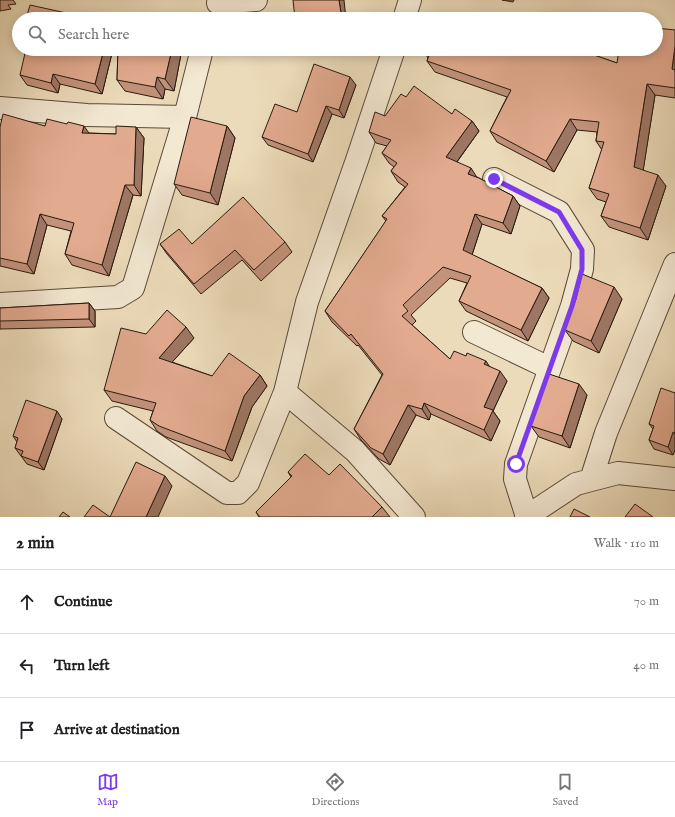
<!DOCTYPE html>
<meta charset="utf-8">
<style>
:root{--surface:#fff;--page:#f2f2f2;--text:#202124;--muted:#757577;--line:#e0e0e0;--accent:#7c3aed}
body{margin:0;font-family:"IM FELL English",serif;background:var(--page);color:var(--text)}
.stop{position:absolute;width:12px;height:12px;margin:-9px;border:3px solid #7c3aed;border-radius:50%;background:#fff}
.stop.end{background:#7c3aed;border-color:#fff;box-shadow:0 1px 4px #0008}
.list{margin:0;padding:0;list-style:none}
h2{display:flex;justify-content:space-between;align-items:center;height:52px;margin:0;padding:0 16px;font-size:17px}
h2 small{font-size:13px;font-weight:400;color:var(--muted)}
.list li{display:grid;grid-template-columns:26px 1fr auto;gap:12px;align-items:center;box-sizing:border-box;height:64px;padding:0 16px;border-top:1px solid var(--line)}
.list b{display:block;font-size:15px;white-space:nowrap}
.list em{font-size:13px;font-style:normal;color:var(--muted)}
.icon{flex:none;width:22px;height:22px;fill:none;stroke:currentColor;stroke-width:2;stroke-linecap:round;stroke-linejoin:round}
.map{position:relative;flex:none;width:675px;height:517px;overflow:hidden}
.search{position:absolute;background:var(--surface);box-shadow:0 2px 10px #0003;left:12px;right:12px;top:12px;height:44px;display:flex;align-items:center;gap:10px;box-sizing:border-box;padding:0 14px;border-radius:22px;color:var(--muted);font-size:15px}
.sheet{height:244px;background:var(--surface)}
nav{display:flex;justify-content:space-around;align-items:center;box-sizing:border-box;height:56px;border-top:1px solid var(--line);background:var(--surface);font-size:11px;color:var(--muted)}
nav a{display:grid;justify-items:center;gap:2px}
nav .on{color:var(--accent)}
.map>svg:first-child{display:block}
</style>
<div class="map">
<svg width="675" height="517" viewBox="0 0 675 517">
<rect width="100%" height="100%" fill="#ecdbba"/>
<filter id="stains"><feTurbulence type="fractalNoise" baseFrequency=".005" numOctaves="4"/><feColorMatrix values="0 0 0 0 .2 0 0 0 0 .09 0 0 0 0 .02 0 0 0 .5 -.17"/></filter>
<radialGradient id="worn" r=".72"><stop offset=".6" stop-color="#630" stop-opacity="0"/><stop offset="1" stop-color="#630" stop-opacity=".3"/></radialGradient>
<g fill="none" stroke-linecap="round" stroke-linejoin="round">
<!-- minor casing -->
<g stroke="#5a4a3a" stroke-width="24">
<path id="minor" d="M 218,3 L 256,0
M 404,19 L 410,0
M 0,108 L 87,115 L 185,117
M 494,179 L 559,212 L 583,250 L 582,269 L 572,306 L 516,464 L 515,479 L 527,517
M 0,304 L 118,297 L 133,288 L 185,117 L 202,49
M 474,332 L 549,368
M 285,392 L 355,451 L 414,517
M 116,418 L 227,493 L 238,493 L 248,483 L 285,392 L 307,302 L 357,160 L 394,49
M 591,480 L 606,433 L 675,264
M 526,517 L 576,484 L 618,473 L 675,479"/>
</g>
<!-- minor -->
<use href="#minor" stroke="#f3e8d2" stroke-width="22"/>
</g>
<!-- wall -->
<path fill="#c2927b" stroke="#291a0f" d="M 0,0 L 13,0 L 16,4 L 8,5 L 11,9 L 0,11 Z
M 502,0 L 514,0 L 513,2 Z
M 675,30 L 675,98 L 655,95 L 643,170 L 666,186 L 648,240 L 609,227 L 601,216 L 606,202 L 597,199 L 589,188 L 602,150 L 596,141 L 597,132 L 577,130 L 554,172 L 497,142 L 490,131 L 507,97 L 435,72 L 427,61 L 428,58 L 423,50 L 423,49 L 582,49 L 582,51 L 617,63 Z
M 113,49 L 102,94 L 60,84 L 58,93 L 27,85 L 20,75 Z
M 118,49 L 182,49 L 174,91 L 165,89 L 163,99 L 125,91 L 117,80 Z
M 356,85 L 344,118 L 332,114 L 313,162 L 268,145 L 262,137 L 297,112 Z
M 406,97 L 472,121 L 479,131 L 457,162 L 477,177 L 513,196 L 520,206 L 511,234 L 482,224 L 472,255 L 542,288 L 549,298 L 528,341 L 466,311 L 459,301 L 467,283 L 450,278 L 411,315 L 416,321 L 412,325 L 450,359 L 489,366 L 507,381 L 493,411 L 500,421 L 491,441 L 431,414 L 429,420 L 416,415 L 390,465 L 379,459 L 361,440 L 354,429 L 382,375 L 358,345 L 357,346 L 332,322 L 325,311 L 386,221 L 382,216 L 405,187 L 398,182 L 391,171 L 394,167 L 389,163 L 382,153 L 387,146 L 376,143 L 369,132 L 385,116 Z
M 45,126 L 89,133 L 116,134 L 136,127 L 144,138 L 141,196 L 133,195 L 109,276 L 72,265 L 65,254 L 71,231 L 47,225 L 34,274 L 0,266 L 0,127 Z
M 227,126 L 235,138 L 218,205 L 182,195 L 174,184 Z
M 285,242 L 292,252 L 261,281 L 242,260 L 201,294 L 167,254 L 160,244 Z
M 622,299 L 599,353 L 573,341 L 565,330 Z
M 89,303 L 95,311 L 95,327 L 0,329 L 0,308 Z
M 146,334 L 194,338 L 172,362 L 212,376 L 260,375 L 267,386 L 252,407 L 232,461 L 166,437 L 157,431 L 150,420 L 153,411 L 112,401 L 104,390 Z
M 675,393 L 675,450 L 673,455 L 654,449 L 649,440 L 653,429 L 649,424 Z
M 587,395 L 570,448 L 539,437 L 531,426 Z
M 62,419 L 44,470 L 27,464 L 15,448 L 17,442 L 13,436 Z
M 288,472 L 329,475 L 382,507 L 390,517 L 259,517 L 256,512 L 291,477 Z"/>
<!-- shaded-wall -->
<path fill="#9e7764" stroke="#291a0f" d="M 339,0 L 344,0 L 346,19 L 342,19 Z
M 675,46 L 675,74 L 672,69 Z
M 104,49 L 113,49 L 102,94 L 95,84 Z
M 172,49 L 182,49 L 174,91 L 165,79 Z
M 53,74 L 60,84 L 58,93 L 51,83 Z
M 157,77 L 165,89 L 163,99 L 155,87 Z
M 350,77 L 356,85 L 344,118 L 339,110 Z
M 647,84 L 655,95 L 642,178 L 634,167 Z
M 326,106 L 332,114 L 313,162 L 308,154 Z
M 570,119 L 577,130 L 554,172 L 546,161 Z
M 472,121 L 479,131 L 453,167 L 446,157 Z
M 84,126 L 91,136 L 82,133 Z
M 227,126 L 235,138 L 218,205 L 210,193 Z
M 136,127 L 144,138 L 141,196 L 134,185 Z
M 471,168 L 478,179 L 468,174 Z
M 658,175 L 666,186 L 648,240 L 640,228 Z
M 125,185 L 133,195 L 109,276 L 102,265 Z
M 513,196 L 520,206 L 511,234 L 503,223 Z
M 40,214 L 47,225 L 34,274 L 27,264 Z
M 475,214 L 482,224 L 470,261 L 463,250 Z
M 614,287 L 622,299 L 599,353 L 591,341 Z
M 542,288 L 549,298 L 528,341 L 521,330 Z
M 89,303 L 95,311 L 95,327 L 89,319 Z
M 186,327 L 194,338 L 166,369 L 159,358 Z
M 486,361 L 493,372 L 484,364 Z
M 500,371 L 507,381 L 493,411 L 500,421 L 491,441 L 484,430 L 484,407 Z
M 260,375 L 267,386 L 252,407 L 232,461 L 225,451 L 244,396 Z
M 579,384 L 587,395 L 570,448 L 562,436 Z
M 424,403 L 431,414 L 429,420 L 422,409 Z
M 408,405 L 416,415 L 390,465 L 383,454 Z
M 57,411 L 62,419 L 44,470 L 38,462 Z
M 673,432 L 675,435 L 675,450 L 673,455 L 668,447 Z
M 165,476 L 172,486 L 158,517 L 146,517 Z"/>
<!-- building -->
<path fill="#e2aa8f" stroke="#291a0f" d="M 293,0 L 339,0 L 342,19 L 295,19 Z
M 30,5 L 89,18 L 90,13 L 111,18 L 111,19 L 26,19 Z
M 152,15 L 172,19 L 151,19 Z
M 220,16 L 251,19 L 220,19 Z
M 656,28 L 675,30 L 675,46 L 672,69 L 675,70 L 675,88 L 647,84 L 634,167 L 658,175 L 640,228 L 601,216 L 609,194 L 589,188 L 604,142 L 596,141 L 599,122 L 570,119 L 546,161 L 490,131 L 511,90 L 427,61 L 430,53 L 423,50 L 423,49 L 577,49 L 617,63 L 619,49 L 656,49 Z
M 26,49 L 104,49 L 95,84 L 53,74 L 51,83 L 20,75 Z
M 118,49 L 172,49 L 165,79 L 157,77 L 155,87 L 117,80 Z
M 314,64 L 350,77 L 339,110 L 326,106 L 308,154 L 262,137 L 275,104 L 297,112 Z
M 414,86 L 452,114 L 455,109 L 472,121 L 446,157 L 471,168 L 468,174 L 479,178 L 513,196 L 503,223 L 475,214 L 463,250 L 542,288 L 521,330 L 459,301 L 471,276 L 443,267 L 403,305 L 408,311 L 402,316 L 450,359 L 454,351 L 466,356 L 467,353 L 486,361 L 484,364 L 500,371 L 484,407 L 493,410 L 484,430 L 424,403 L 422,409 L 408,405 L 383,454 L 371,448 L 354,429 L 383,374 L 351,334 L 349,336 L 325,311 L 387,219 L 382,216 L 408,184 L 391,171 L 397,163 L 382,153 L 391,140 L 369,132 L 375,112 L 385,116 L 401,94 L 406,97 Z
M 3,114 L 45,126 L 47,119 L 67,124 L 68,122 L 84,126 L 82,133 L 116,134 L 116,126 L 136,127 L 134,185 L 125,185 L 102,265 L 65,254 L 74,223 L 40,214 L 27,264 L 0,258 L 0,127 Z
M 191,117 L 227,126 L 210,193 L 174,184 Z
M 243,197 L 285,242 L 254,270 L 235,250 L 194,284 L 160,244 L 179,229 L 192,244 Z
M 582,274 L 614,287 L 591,341 L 565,330 L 576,299 Z
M 89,303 L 89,319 L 0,321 L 0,308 Z
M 167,310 L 186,327 L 159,358 L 212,376 L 229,353 L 260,375 L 244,396 L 225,451 L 159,426 L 150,420 L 156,403 L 104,390 L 121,328 L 146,334 Z
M 549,374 L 579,384 L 562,436 L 531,426 Z
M 661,388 L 675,393 L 675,433 L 673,432 L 668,447 L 649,440 L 654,426 L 649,424 Z
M 26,400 L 57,411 L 38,462 L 21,456 L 23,451 L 15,448 L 18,438 L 13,436 Z
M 305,454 L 329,475 L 340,464 L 382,507 L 372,517 L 260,517 L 256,512 L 292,476 L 288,472 Z
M 136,462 L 165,476 L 146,517 L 84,517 L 93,505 L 110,517 Z
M 635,504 L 653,517 L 625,517 Z
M 574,509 L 590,517 L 570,517 Z
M 63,512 L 70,517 L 59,517 Z"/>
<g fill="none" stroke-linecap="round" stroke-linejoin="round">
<!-- route -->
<path stroke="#7c3aed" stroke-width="5" d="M 494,179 L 559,212 L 582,250 L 582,269 L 572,306 L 516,464"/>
</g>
<rect width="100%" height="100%" filter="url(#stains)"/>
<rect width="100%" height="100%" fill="url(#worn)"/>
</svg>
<div class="stop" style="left:516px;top:464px"></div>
<div class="stop end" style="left:494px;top:179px"></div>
<div class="search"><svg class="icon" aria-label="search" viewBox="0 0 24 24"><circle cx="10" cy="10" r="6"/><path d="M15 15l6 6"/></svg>Search here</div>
</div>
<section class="sheet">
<h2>2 min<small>Walk · 110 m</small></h2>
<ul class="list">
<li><svg class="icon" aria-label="ahead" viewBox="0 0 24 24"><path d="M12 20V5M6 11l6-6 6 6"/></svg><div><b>Continue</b></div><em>70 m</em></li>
<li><svg class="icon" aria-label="left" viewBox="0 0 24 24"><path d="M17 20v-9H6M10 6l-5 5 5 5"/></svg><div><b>Turn left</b></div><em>40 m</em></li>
<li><svg class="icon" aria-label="arrive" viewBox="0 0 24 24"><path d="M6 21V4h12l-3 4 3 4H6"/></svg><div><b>Arrive at destination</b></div></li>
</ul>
</section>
<nav>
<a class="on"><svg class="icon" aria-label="map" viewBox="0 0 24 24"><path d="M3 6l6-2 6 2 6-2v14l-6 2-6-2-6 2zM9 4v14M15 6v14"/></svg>Map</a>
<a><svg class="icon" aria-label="directions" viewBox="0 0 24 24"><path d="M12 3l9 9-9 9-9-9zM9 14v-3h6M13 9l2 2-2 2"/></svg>Directions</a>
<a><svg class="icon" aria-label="saved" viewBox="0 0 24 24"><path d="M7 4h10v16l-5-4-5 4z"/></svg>Saved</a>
</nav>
